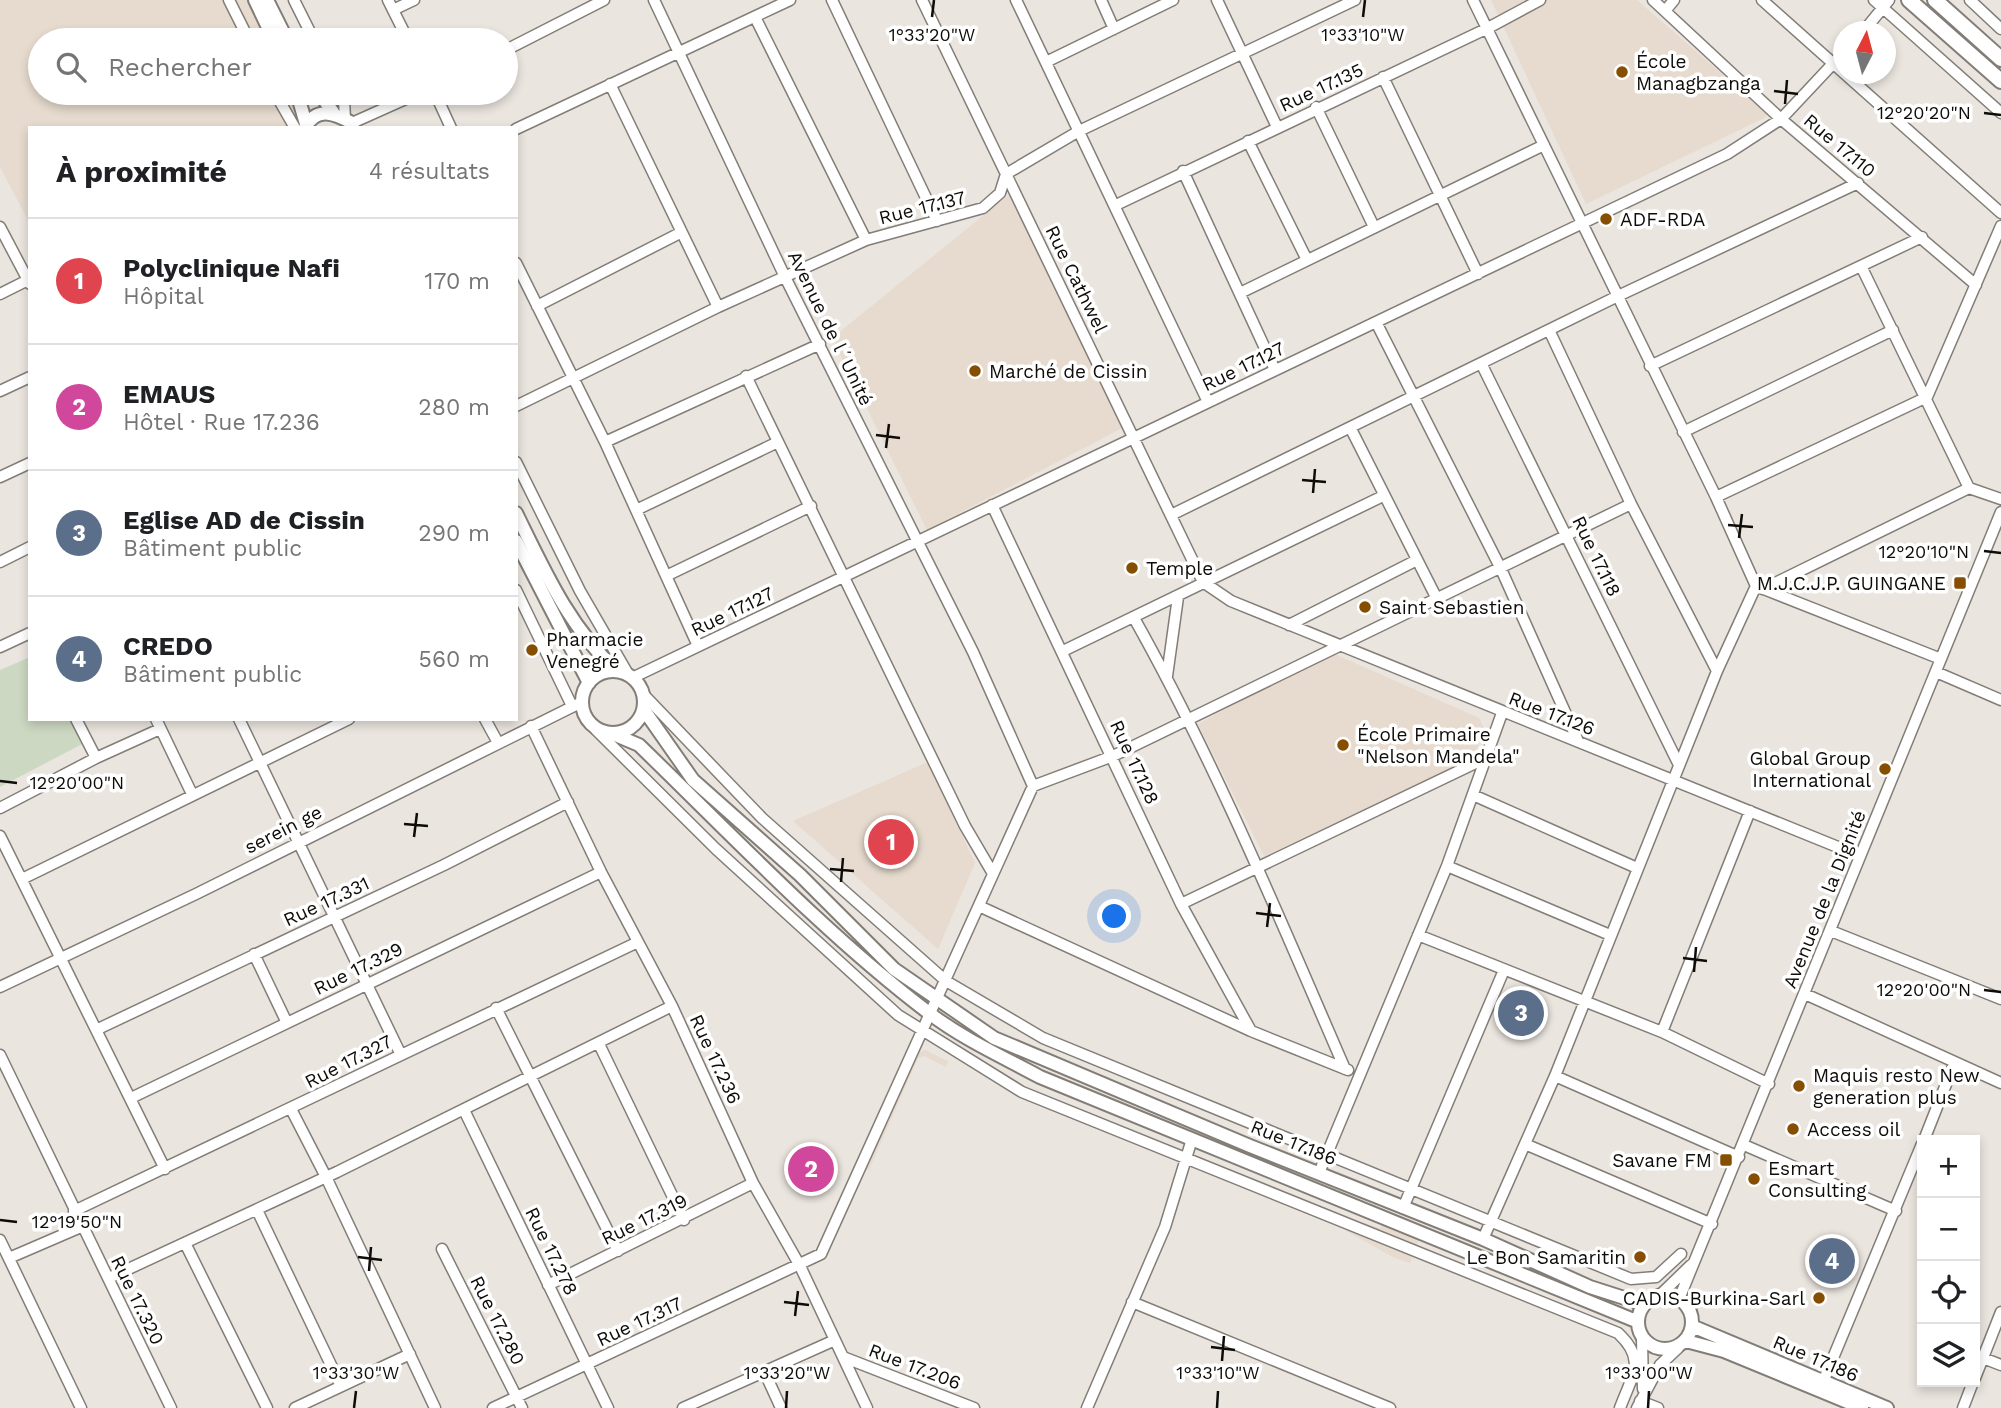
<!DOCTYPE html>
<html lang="fr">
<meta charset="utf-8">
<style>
:root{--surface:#fff;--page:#f6f6f6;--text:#202124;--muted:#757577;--line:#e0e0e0;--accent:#864e00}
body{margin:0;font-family:"Work Sans",sans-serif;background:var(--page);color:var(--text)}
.controls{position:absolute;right:21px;bottom:21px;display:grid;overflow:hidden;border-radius:0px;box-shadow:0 4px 10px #0003}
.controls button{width:63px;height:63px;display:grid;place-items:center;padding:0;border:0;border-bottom:2px solid var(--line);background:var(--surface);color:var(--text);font:35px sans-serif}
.compass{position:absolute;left:1833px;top:21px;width:63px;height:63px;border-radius:50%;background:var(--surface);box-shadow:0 4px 10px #0003;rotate:6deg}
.you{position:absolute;left:1115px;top:917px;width:24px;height:24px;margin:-18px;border:5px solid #fff;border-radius:50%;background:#1a73e8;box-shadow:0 0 0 10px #1a73e833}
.badge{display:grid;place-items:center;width:46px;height:46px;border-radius:50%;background:var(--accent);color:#fff;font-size:23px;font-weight:700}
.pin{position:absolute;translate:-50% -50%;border:4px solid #fff;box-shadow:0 2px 7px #0006}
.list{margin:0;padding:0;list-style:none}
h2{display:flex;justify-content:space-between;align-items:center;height:91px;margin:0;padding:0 28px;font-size:30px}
h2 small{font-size:23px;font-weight:400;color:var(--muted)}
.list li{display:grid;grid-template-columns:46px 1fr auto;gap:21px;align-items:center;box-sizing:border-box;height:126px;padding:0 28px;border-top:2px solid var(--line)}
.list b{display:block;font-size:26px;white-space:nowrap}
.list p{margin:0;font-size:23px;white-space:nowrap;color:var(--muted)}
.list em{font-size:23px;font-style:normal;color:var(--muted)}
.icon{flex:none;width:38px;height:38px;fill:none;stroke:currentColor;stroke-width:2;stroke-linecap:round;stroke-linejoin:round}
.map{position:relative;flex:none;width:2001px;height:1408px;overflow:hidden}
.search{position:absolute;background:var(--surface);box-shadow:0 4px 10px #0003;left:28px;top:28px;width:490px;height:77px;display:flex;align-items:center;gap:18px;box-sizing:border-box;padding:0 24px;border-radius:38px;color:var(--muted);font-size:26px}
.panel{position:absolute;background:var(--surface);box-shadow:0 4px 10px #0003;left:28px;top:126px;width:490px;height:595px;border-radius:0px}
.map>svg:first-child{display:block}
</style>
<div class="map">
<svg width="2001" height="1408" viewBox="0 0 2001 1408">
<rect width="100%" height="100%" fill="#ebe5df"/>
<!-- built -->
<path fill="#e6dbce" d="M 0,0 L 252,0 L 273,40 L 40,40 L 40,93 L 299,93 L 317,128 L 30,128 L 30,224 L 0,167 Z
M 1491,0 L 1637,0 L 1767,113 L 1766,117 L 1586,204 Z
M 1010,194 L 1128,425 L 927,530 L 832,338 Z
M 1330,652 L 1479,718 L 1485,730 L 1471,761 L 1264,856 L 1198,724 Z
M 928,762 L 975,863 L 938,949 L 793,821 Z
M 925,1050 L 948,1061 L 946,1067 L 924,1056 L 918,1058 L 869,1170 L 862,1168 L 913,1054 Z
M 1384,1219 L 1420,1237 L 1410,1263 L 1395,1258 L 1346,1231 L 1347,1223 L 1365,1223 L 1380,1228 Z"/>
<!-- green -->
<path fill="#cdd8c2" d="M 30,657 L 30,719 L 73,719 L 86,742 L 0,787 L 0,670 Z"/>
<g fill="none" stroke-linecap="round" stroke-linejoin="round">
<!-- minor casing -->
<g stroke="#837d77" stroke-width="13">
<path id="minor" d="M 229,0 L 249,40
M 294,0 L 314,40
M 388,0 L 408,40
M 654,0 L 785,277 L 973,652 L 1033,786
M 832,0 L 937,221
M 922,0 L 1203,582 L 1231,601 L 1860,856
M 1016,0 L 1208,402
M 1101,0 L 1114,29
M 1217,0 L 1277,127
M 1473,0 L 1716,497 L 1756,586 L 1941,659
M 1653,0 L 1781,119 L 1976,285
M 1762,0 L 2001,213
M 1874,0 L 2001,113
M 1970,0 L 2001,29
M 393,10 L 414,0
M 1665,11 L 1674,0
M 755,17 L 866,240
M 1863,32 L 1889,0
M 506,50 L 604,0
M 1046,62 L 1173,0
M 1383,77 L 1478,274
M 610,84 L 718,307
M 275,93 L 295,128
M 341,93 L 344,100 L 345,119
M 435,93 L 451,128
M 1316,107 L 1374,227
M 352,123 L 419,93
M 516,129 L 790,0
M 1248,141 L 1307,260
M 1183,171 L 1275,370
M 1116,205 L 1488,28 L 1540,0
M 0,227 L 30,284
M 516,263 L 605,442 L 698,646
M 1861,266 L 1969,488
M 1240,293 L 1544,145
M 0,294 L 30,279
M 537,306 L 680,233
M 1376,322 L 1501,569 L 1578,741
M 1549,330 L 1631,504 L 1717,671
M 1481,363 L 1679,765
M 1650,366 L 1922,237
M 746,376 L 965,826 L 992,872
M 0,391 L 30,377
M 516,406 L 718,307 L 866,240 L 983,208 L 1000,193 L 1006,174 L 1079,131 L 1355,0
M 1351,429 L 1437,599
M 1683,432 L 1893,330
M 605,442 L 820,344
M 516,462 L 580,591 L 628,674
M 0,477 L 30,463
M 1716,497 L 1927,397 L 2001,226
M 992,505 L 1181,904 L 1251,1031
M 636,510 L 778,442
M 1171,515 L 1618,296 L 1858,183
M 0,562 L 30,547
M 666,576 L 811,506
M 1763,589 L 1969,488 L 2001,499
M 516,590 L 572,706
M 1134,618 C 1215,762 1279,917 1345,1069
M 1289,625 L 1417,560
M 0,647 L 30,633
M 1063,651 L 1383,496
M 1936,672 L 2001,700
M 1167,676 L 1178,597
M 634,677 L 1727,154 L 1781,119 L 1843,53
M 644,695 L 762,818 L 946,981 L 1043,1038 L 1631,1279 L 1656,1277 L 1681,1254
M 76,719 L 96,758
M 156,719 L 192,794
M 239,719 L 400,1053
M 485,719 L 497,741
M 531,726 L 601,872 L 672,1006 L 753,1183 L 800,1266 L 867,1408
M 596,730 L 716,849 L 898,1015 L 1022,1092 L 1618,1333 C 1647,1360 1632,1375 1620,1408
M 1473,795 L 1637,868
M 0,808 L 96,758 L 160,729
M 0,836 L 165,1169
M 1447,866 L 1610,935
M 22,879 L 349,719
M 1181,904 L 1484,759
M 981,907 L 1251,1031 L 1348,1070
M 1831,931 L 2001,999
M 1418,935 L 1662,1032 L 1769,1084
M 254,954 L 287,1023
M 0,987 L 196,894 L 582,702
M 1805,994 L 2001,1083
M 496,1008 L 618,1251
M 98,1029 L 444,865 L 568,802
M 1662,1032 L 1750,811
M 599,1044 L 684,1220
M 0,1055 L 171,1408
M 1555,1076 L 1739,1157
M 131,1098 L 601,872
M 291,1109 L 326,1177 L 435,1408
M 464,1110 L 608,1408
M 1924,1140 L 1954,1064
M 1525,1144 L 1712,1224
M 1744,1145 L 1896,1211
M 1319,1173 L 1447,866 L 1502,713
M 1403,1208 L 1504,970
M 257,1210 L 341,1386
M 74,1211 L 638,942
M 1483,1239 L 1555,1076 L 1717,671 L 1756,586
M 0,1240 L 81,1408
M 185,1243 L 267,1408
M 442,1249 L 522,1408
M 9,1258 L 81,1227
M 109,1278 L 337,1172 L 672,1006
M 548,1285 L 753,1183
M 1659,1296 L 1691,1265
M 1679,1299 L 2001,512
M 1132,1302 L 1390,1408
M 1642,1339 L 1643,1389
M 843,1357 L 974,1408
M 1983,1358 L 2001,1365
M 764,1371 L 781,1408
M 1975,1378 L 2001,1312
M 1823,1382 L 1922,1144
M 1640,1401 L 1658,1408
M 295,1408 L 410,1354
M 493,1408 L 821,1254 L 1033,786 L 1113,756 L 1631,504
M 683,1408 L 835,1340
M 1087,1408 L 1165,1227 L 1192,1139
M 1637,1408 L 1660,1365 L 1678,1348
M 1963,1408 L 1973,1382"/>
</g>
<!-- major casing -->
<g stroke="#837d77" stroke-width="16">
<path id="major" d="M 255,0 L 274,40
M 267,0 L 287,40
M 297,93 L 306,124
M 319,93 L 333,112
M 305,128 C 316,106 334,113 352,123 L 353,128
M 516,513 C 544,570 569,627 616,670
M 516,541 L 589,683
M582 702a31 31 0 1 1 62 0a31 31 0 1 1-62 0Z
M 644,710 L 693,780 L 800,875 L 894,969 L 994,1038 L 1250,1146 L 1483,1239 L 1590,1287 L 1643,1304
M 613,734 L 639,745 C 733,836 825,934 929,1013 C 963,1039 1003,1057 1040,1077 L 1636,1321
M1638 1322a27 27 0 1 1 54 0a27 27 0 1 1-54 0Z
M 1692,1326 L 1887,1408
M 1686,1341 L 1724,1351 L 1862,1408"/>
</g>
<!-- highway casing -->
<g stroke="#837d77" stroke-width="18">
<path id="highway" d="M 1909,0 L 2001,81
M 1935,0 L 2001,59"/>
</g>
<!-- minor -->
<use href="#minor" stroke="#fff" stroke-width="10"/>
<!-- major -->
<use href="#major" stroke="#fff" stroke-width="12"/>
<!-- highway -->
<use href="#highway" stroke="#fff" stroke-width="14"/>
</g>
<!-- ticks -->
<path fill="none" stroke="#0d0c09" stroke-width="2.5" d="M 932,17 L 934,0M 1363,17 L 1365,0M 1774,91 L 1798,94M 1785,104 L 1787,80M 1984,113 L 2001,115M 876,435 L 900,438M 886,448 L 889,424M 1302,480 L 1326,482M 1313,493 L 1315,469M 1728,525 L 1753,527M 1739,538 L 1742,514M 1984,551 L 2001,553M 0,781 L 17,783M 404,824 L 428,826M 414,837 L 417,813M 830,869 L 854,871M 841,882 L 843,858M 1256,913 L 1281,916M 1267,927 L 1270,903M 1683,958 L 1707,961M 1694,972 L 1696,947M 1984,990 L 2001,992M 0,1220 L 17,1222M 358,1257 L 382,1260M 369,1271 L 371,1247M 784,1302 L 809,1305M 795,1316 L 798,1291M 1211,1347 L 1235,1350M 1222,1361 L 1224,1336M 354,1408 L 356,1391M 786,1408 L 787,1391M 1217,1408 L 1218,1391M 1648,1408 L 1649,1391"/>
<!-- markers -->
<g fill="#864e00" stroke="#fff" stroke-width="2.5">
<circle cx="1622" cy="72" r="7"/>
<circle cx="1606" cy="219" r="7"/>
<circle cx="975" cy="371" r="7"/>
<circle cx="1132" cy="568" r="7"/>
<rect x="1953" y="576" width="14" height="14" rx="3.5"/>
<circle cx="1365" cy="607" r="7"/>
<circle cx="532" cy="650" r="7"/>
<circle cx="1343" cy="745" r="7"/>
<circle cx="1885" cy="769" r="7"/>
<circle cx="1799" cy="1086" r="7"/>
<circle cx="1793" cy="1129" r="7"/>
<rect x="1719" y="1153" width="14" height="14" rx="3.5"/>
<circle cx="1754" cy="1179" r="7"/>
<circle cx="1640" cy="1257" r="7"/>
<circle cx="1819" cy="1298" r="7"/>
</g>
<g text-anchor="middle" stroke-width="7" stroke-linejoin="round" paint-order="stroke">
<!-- poi labels -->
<g font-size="19" fill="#0d0c09" stroke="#fff" text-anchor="start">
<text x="1636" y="68">École<tspan x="1636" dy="22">Managbzanga</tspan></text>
<text x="1620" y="226">ADF-RDA</text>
<text x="989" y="378">Marché de Cissin</text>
<text x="1146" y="575">Temple</text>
<text x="1946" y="590" text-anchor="end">M.J.C.J.P. GUINGANE</text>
<text x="1379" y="614">Saint Sebastien</text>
<text x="546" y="646">Pharmacie<tspan x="546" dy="22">Venegré</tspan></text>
<text x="1357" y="741">École Primaire<tspan x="1357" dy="22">"Nelson Mandela"</tspan></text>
<text x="1871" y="765" text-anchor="end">Global Group<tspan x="1871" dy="22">International</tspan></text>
<text x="1813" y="1082">Maquis resto New<tspan x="1813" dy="22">generation plus</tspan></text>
<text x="1807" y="1136">Access oil</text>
<text x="1712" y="1167" text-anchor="end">Savane FM</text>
<text x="1768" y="1175">Esmart<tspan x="1768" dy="22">Consulting</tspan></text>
<text x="1626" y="1264" text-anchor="end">Le Bon Samaritin</text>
<text x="1805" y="1305" text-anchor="end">CADIS-Burkina-Sarl</text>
</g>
<!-- street labels -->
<g font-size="19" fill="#0d0c09" stroke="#fff">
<text transform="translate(1321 87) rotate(-25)" y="7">Rue 17.135</text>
<text transform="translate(1840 145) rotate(40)" y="7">Rue 17.110</text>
<text transform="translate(922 207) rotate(-14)" y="7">Rue 17.137</text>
<text transform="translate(1077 279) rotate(64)" y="7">Rue Cathwel</text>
<text transform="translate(831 328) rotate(64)" y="7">Avenue de l´Unité</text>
<text transform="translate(1243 366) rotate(-26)" y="7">Rue 17.127</text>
<text transform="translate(1597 556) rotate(64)" y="7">Rue 17.118</text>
<text transform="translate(732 611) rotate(-26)" y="7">Rue 17.127</text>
<text transform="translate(1552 713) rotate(21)" y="7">Rue 17.126</text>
<text transform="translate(1135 762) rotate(65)" y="7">Rue 17.128</text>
<text transform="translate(283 829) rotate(-27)" y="7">serein ge</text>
<text transform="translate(1824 899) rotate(-68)" y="7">Avenue de la Dignité</text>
<text transform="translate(326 901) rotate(-25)" y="7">Rue 17.331</text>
<text transform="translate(358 968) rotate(-26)" y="7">Rue 17.329</text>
<text transform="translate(716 1059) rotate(65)" y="7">Rue 17.236</text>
<text transform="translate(348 1061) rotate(-27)" y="7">Rue 17.327</text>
<text transform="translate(1294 1142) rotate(22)" y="7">Rue 17.186</text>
<text transform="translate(644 1219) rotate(-26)" y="7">Rue 17.319</text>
<text transform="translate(552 1251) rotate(64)" y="7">Rue 17.278</text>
<text transform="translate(138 1300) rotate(64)" y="7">Rue 17.320</text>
<text transform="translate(498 1320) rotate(63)" y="7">Rue 17.280</text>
<text transform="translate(639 1321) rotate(-25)" y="7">Rue 17.317</text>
<text transform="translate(1816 1358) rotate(23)" y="7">Rue 17.186</text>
<text transform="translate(915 1366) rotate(21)" y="7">Rue 17.206</text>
</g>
</g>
<g font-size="18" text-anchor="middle" fill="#0d0c09" stroke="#fff" stroke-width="7" stroke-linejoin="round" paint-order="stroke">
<text x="932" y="41">1°33'20"W</text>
<text x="1363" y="41">1°33'10"W</text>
<text x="1924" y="119">12°20'20"N</text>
<text x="1924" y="558">12°20'10"N</text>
<text x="77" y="789">12°20'00"N</text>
<text x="1924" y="996">12°20'00"N</text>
<text x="77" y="1228">12°19'50"N</text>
<text x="356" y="1379">1°33'30"W</text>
<text x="787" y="1379">1°33'20"W</text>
<text x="1218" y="1379">1°33'10"W</text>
<text x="1649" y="1379">1°33'00"W</text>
</g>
</svg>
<div class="controls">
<button>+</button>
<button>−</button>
<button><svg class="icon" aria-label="locate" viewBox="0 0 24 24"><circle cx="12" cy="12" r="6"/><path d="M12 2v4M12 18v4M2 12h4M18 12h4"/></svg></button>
<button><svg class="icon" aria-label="layers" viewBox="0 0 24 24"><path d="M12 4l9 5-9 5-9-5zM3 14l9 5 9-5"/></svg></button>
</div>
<svg class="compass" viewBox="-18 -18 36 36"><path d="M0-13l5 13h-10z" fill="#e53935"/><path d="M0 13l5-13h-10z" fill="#757577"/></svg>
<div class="you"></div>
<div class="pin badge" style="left:891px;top:842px;background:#e0444e">1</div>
<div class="pin badge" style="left:811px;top:1169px;background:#d1479c">2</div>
<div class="pin badge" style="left:1521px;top:1013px;background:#5c6f8a">3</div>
<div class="pin badge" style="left:1832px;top:1261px;background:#5c6f8a">4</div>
<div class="search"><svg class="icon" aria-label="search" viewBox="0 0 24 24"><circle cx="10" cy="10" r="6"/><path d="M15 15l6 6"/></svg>Rechercher</div>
<section class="panel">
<h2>À proximité<small>4 résultats</small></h2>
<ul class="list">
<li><span class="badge" style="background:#e0444e">1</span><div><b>Polyclinique Nafi</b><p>Hôpital</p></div><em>170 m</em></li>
<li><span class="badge" style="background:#d1479c">2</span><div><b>EMAUS</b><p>Hôtel · Rue 17.236</p></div><em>280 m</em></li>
<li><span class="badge" style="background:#5c6f8a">3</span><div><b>Eglise AD de Cissin</b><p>Bâtiment public</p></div><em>290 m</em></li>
<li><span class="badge" style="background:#5c6f8a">4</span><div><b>CREDO</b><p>Bâtiment public</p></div><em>560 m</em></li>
</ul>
</section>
</div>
